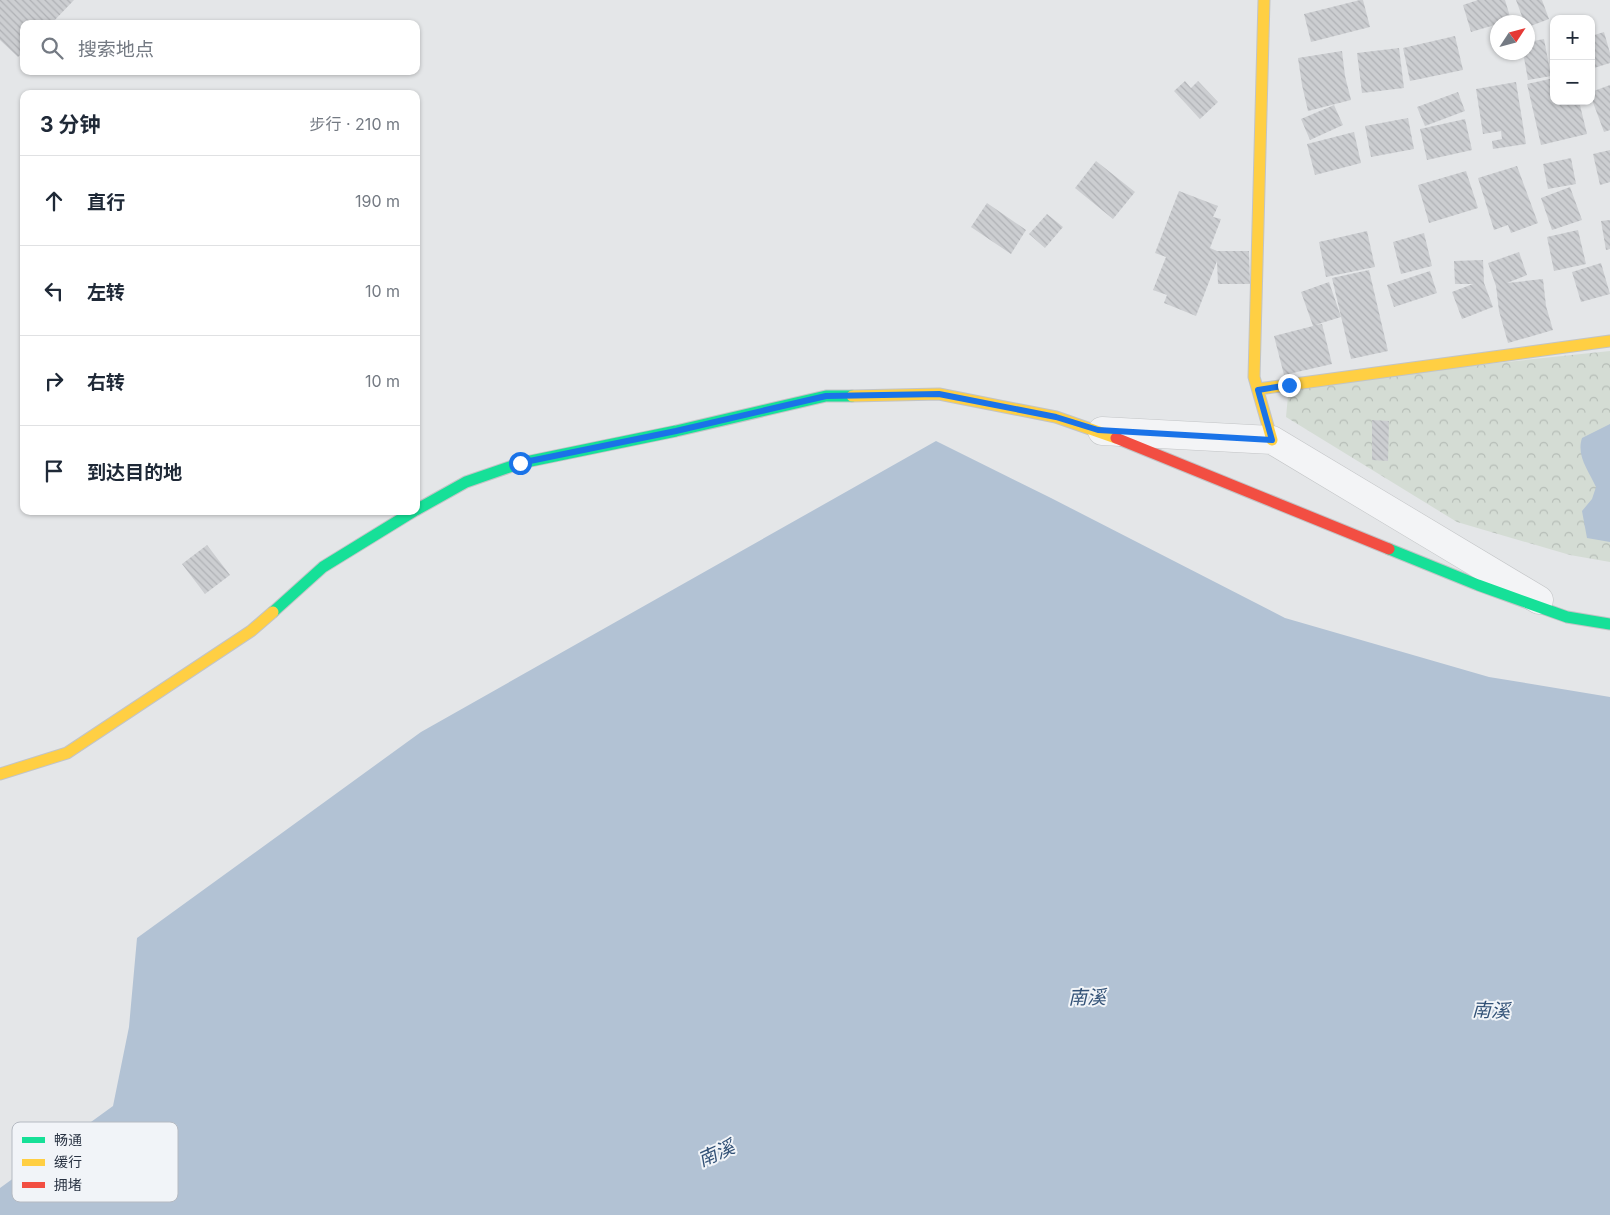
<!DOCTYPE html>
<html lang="zh">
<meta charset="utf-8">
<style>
:root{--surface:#fff;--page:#f6f6f7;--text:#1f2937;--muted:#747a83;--line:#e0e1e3}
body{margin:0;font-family:Inter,"Noto Sans SC",sans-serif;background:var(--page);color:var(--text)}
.controls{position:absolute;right:15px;top:15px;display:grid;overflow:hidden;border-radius:10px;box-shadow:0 1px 4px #0004}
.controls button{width:45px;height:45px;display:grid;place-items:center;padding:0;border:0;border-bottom:1px solid var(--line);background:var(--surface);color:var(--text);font:25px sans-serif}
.compass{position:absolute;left:1490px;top:15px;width:45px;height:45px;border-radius:50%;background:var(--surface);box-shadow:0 1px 4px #0004;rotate:54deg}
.stop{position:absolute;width:15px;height:15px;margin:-11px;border:4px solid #1a73e8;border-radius:50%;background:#fff}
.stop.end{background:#1a73e8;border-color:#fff;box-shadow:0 1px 5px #0008}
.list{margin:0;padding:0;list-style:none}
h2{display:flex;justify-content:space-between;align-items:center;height:65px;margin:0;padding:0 20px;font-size:21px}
h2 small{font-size:16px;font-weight:400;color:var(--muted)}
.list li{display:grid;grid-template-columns:32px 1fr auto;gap:15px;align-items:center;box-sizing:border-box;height:90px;padding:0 20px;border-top:1px solid var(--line)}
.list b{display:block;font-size:19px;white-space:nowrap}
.list em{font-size:16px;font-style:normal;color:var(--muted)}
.icon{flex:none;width:28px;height:28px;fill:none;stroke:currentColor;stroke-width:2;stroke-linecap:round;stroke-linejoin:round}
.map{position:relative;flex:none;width:1610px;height:1215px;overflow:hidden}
.search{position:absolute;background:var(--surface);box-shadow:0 1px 4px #0004;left:20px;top:20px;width:400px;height:55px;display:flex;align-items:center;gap:12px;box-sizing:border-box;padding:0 18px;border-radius:10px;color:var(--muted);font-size:19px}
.panel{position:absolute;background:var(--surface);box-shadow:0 1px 4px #0004;left:20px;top:90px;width:400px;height:425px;border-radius:10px}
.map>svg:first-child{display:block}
</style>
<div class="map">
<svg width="1610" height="1215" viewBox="0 0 1610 1215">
<defs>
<pattern id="park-crowns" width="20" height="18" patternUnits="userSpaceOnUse" patternTransform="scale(1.25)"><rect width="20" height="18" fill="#d4dcd4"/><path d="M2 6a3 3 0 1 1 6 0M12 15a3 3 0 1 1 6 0" fill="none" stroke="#b6bdb7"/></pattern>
<pattern id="building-back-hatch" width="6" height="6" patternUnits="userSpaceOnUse" patternTransform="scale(1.25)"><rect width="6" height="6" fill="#ccced1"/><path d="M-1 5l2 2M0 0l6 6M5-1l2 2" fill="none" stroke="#afb1b5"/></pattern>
</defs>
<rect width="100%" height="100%" fill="#e4e6e8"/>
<!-- park -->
<path fill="url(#park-crowns)" d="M 1610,351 L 1610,562 L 1570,555 L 1457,522 L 1286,417 L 1289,385 Z"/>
<!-- water -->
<path fill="#b2c2d4" d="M 1610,424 L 1610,542 L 1587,538 L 1582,511 L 1592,499 L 1596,487 C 1589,471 1576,456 1582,438 Z
M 936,441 L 1051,498 L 1285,618 L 1489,677 L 1610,697 L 1610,1215 L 0,1215 L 0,1188 L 113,1106 L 129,1027 L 137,938 L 421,732 Z"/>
<!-- building -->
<path fill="url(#building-back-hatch)" d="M 0,0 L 74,0 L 51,24 L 24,24 L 24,51 L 18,57 L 0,40 Z
M 1360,0 L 1363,0 L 1370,27 L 1311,42 L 1304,14 Z
M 1478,0 L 1505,0 L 1511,20 L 1498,22 L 1498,24 L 1471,32 L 1463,5 Z
M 1516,0 L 1542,0 L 1549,19 L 1528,27 L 1528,22 L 1524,22 Z
M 1604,32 L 1610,53 L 1610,63 L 1591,69 L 1591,36 Z
M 1455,36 L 1463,70 L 1410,81 L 1403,48 Z
M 1544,39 L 1551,76 L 1528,80 L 1523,52 L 1528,52 L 1528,42 Z
M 1399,48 L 1404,88 L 1362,93 L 1357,53 Z
M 1342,51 L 1345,76 L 1351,100 L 1308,111 L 1302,85 L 1298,58 Z
M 1554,78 L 1554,101 L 1579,101 L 1587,134 L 1541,145 L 1527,84 Z
M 1185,81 L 1191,88 L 1198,81 L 1218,102 L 1200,119 L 1174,91 Z
M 1516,82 L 1526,144 L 1493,149 L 1492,141 L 1502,139 L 1501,131 L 1483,134 L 1476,89 Z
M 1610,85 L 1610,130 L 1604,132 L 1591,97 L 1591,92 Z
M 1458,92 L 1465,111 L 1425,126 L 1417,107 Z
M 1334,105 L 1343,125 L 1310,140 L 1301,119 Z
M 1408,118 L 1414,149 L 1371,157 L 1365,126 Z
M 1465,119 L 1472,150 L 1427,160 L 1420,129 Z
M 1354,132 L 1361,163 L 1315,175 L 1307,144 Z
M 1610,150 L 1610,182 L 1600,185 L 1593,154 Z
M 1571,158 L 1576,184 L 1548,189 L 1543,164 Z
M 1096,161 L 1135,192 L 1113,219 L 1075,188 Z
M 1517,166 L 1538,223 L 1511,233 L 1508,225 L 1494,230 L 1478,178 Z
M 1466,171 L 1478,208 L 1429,223 L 1418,185 Z
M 1570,187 L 1582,220 L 1552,230 L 1541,198 Z
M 1179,191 L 1218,206 L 1213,217 L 1221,219 L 1210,248 L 1217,251 L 1249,251 L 1250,284 L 1218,284 L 1217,261 L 1196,316 L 1164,303 L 1167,295 L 1153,290 L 1166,257 L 1155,253 Z
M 987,203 L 1026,230 L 1011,254 L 971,227 Z
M 1047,214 L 1063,227 L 1045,248 L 1029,234 Z
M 1610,220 L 1610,249 L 1606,250 L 1601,221 Z
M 1578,230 L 1586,264 L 1554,271 L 1547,237 Z
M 1367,231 L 1375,267 L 1326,277 L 1319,242 Z
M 1424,233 L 1432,266 L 1401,274 L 1393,242 Z
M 1519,252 L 1527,275 L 1507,283 L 1543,279 L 1546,306 L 1553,330 L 1508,343 L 1499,311 L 1496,286 L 1488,263 Z
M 1483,260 L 1484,283 L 1493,307 L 1462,319 L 1452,292 L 1473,284 L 1455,284 L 1454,261 Z
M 1601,263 L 1610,294 L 1581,302 L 1572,272 Z
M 1369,270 L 1388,351 L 1351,359 L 1332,278 Z
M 1430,271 L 1437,293 L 1394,307 L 1387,285 Z
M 1329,282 L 1341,317 L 1315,325 L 1322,324 L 1332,364 L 1284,375 L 1274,336 L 1313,326 L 1301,292 Z
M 1372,420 L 1389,421 L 1388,461 L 1372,460 Z
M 207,545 L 230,575 L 205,594 L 182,564 Z"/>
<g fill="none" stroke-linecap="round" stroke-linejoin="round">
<!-- street casing -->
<g stroke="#c2c4c6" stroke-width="29">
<path id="street" d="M 1102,431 L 1272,440 L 1539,600"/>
</g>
<!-- fast casing -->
<g stroke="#c2c4c6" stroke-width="13">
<path id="fast" d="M 416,510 L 466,482 L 521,463 L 676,431 L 826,396 L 852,396
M 1389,549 L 1478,585 L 1567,617 L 1610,624
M 273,612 L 323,567 L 414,511"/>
</g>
<!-- slow casing -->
<g stroke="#c2c4c6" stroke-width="13">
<path id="slow" d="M 1264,0 L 1254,377 L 1272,440
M 1258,389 L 1610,341
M 852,396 L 939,394 L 1056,417 L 1116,438
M 0,774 L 67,753 L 251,631 L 273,612"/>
</g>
<!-- jam casing -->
<g stroke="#c2c4c6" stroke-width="13">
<path id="jam" d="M 1116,438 L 1389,549"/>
</g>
<!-- street -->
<use href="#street" stroke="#f3f4f6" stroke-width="28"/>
<!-- fast -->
<use href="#fast" stroke="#16e098" stroke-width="11"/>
<!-- slow -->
<use href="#slow" stroke="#ffcf43" stroke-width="11"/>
<!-- jam -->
<use href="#jam" stroke="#f24e42" stroke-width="11"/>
</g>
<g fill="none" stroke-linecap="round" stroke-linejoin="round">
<!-- route -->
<path stroke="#1a73e8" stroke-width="6" d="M 520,463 L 676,431 L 826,396 L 939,394 L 1056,417 L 1098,430 L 1272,440 L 1258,390 L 1289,385"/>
</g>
<g text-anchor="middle" stroke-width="4" stroke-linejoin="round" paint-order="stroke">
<!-- water labels -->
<g font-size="19" font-style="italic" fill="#335277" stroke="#f1f4f8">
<text transform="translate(1087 997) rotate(-1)" y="7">南溪</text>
<text transform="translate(1491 1010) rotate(2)" y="7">南溪</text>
<text transform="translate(716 1153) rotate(-24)" y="7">南溪</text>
</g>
</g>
<!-- legend -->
<rect x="12" y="1122" width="166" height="80" rx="8" fill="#f1f4f8" stroke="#b5bac2" stroke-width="1"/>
<rect x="22" y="1137" width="23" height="6" fill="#16e098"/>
<rect x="22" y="1159" width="23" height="7" fill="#ffcf43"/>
<rect x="22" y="1182" width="23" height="6" fill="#f24e42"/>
<g font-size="14" fill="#293343">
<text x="54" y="1145">畅通</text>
<text x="54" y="1167">缓行</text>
<text x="54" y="1190">拥堵</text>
</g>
</svg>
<div class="controls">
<button>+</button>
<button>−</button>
</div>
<svg class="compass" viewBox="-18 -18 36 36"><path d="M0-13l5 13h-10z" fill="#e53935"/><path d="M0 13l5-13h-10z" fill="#747a83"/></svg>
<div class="stop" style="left:520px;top:463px"></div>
<div class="stop end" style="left:1289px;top:385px"></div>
<div class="search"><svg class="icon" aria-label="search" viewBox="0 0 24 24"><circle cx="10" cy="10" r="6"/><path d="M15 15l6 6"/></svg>搜索地点</div>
<section class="panel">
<h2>3 分钟<small>步行 · 210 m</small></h2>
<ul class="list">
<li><svg class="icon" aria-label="ahead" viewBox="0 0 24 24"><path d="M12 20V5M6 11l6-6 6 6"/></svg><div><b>直行</b></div><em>190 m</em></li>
<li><svg class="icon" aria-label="left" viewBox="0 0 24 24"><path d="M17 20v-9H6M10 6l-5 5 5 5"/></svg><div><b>左转</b></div><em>10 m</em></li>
<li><svg class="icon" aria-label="right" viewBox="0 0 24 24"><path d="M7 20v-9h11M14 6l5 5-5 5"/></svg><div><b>右转</b></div><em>10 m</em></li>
<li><svg class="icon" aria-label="arrive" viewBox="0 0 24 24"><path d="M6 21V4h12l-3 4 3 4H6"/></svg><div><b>到达目的地</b></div></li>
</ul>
</section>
</div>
